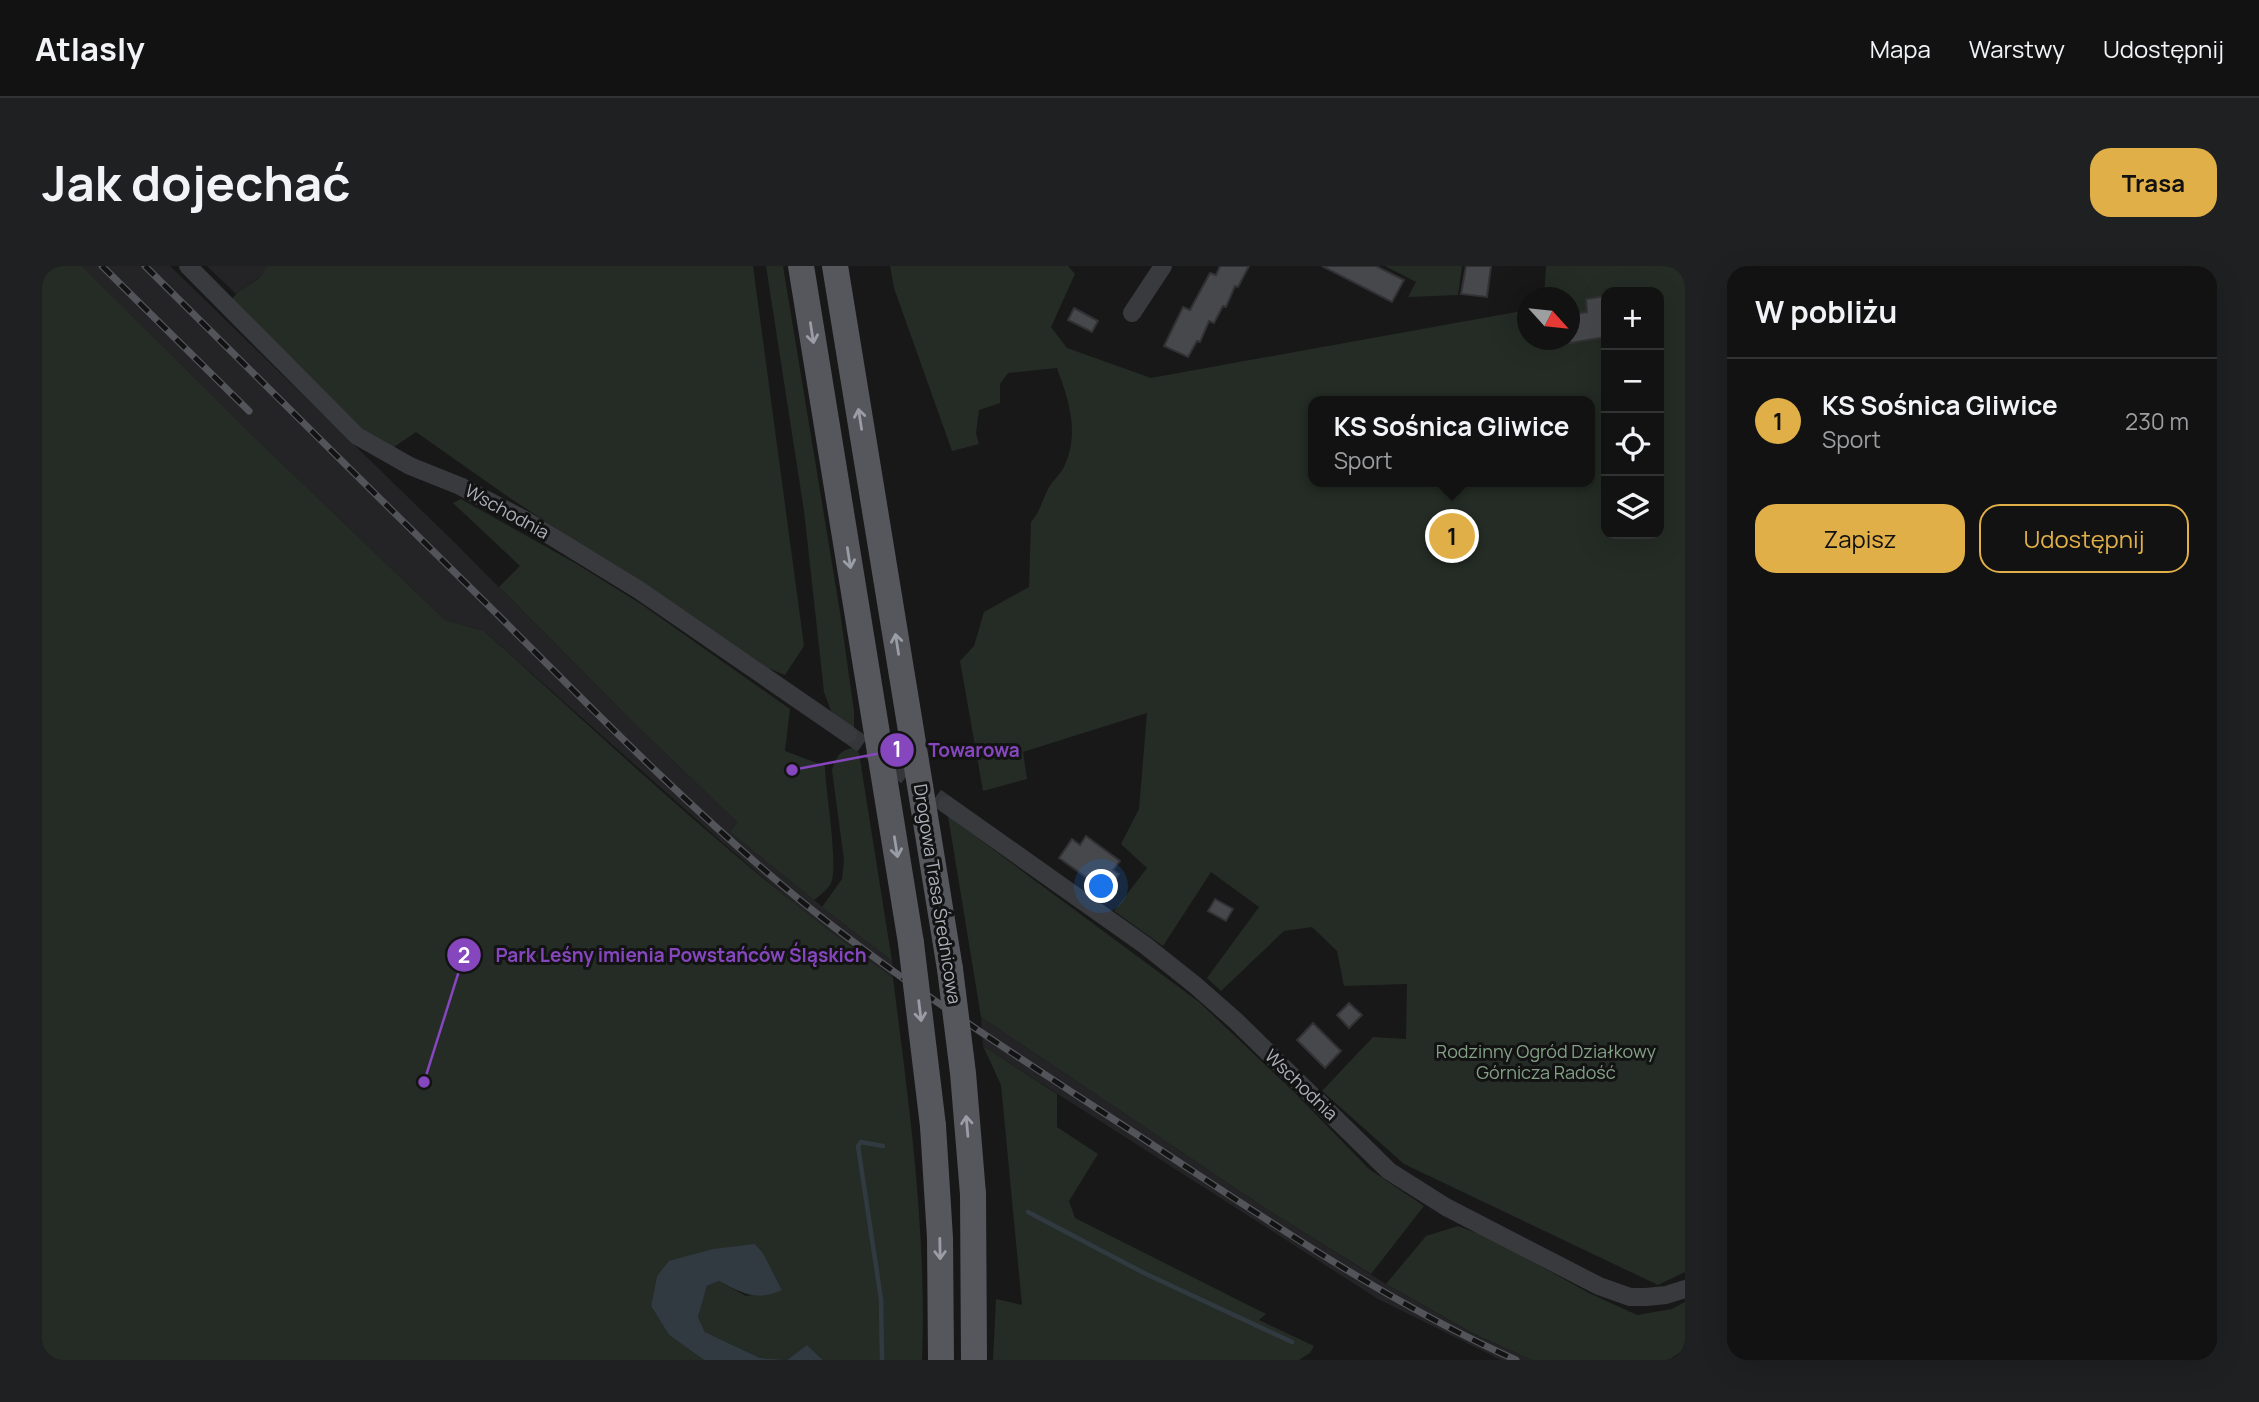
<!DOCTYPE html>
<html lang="pl">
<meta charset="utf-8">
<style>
:root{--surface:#121213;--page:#1f2021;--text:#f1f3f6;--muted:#9c9ea0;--line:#313233;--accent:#e1af48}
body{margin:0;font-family:Manrope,sans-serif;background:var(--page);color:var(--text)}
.controls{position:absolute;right:21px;top:21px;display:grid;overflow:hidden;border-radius:14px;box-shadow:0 7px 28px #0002}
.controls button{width:63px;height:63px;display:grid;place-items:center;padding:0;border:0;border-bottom:2px solid var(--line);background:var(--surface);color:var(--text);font:35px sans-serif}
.compass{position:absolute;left:1475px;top:21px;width:63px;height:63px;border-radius:50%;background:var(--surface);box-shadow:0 7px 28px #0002;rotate:117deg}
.you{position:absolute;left:1060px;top:621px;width:24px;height:24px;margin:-18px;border:5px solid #fff;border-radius:50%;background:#1a73e8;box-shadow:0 0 0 10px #1a73e833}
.badge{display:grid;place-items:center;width:46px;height:46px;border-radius:50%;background:var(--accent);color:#111;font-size:23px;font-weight:700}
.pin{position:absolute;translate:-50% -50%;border:4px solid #fff;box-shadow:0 2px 7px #0006}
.popup{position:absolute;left:1266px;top:130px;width:287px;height:91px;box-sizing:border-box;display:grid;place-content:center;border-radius:14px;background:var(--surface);filter:drop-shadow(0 2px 5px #0005);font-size:23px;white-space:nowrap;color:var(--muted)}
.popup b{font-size:26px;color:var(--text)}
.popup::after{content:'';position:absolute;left:50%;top:100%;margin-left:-14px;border:14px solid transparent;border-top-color:var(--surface)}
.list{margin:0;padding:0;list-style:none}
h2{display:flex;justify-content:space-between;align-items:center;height:91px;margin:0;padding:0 28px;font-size:30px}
h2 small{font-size:23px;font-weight:400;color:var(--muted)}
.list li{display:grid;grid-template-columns:46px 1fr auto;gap:21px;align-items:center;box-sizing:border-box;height:126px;padding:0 28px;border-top:2px solid var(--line)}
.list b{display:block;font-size:26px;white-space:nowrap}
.list p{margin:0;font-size:23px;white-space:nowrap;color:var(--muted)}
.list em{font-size:23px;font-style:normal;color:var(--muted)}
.actions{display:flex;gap:14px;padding:21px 28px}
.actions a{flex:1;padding:16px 0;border:2px solid var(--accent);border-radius:21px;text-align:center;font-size:24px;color:var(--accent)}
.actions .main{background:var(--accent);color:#111}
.icon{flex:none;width:38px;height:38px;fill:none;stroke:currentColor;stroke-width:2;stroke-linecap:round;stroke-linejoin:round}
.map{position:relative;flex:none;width:1643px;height:1094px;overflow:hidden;border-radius:21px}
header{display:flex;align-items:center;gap:42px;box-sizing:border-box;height:98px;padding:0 35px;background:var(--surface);border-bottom:2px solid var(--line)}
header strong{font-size:33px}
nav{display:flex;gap:38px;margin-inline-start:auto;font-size:24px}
.intro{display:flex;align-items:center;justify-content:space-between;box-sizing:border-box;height:168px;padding:0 42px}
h1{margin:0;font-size:49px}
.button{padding:18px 32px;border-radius:21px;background:var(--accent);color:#111;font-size:24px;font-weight:700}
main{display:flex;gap:42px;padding:0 42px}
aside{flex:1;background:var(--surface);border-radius:21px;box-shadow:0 7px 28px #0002}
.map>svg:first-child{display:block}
</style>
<header>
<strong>Atlasly</strong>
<nav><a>Mapa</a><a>Warstwy</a><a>Udostępnij</a></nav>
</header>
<div class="intro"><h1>Jak dojechać</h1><a class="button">Trasa</a></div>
<main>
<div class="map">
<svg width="1643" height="1094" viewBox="0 0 1643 1094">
<rect width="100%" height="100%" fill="#181819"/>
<!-- built -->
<path fill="#242426" d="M 40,0 L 128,0 L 409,273 L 595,460 L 695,556 L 688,566 L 788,647 L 850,695 L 851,712 L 783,664 L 680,576 L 442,365 L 403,354 L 210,169 Z
M 165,0 L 225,0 L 223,7 L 194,28 Z
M 939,751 L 1226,944 L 1344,1018 L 1431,1068 L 1490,1094 L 1459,1094 L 1336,1033 L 941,780 Z"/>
<!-- green -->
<path fill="#242c25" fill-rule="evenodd" d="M 0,0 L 40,0 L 210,169 L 403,354 L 442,365 C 575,484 705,609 851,712 C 867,839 885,966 880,1094 L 781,1094 L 765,1079 L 745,1094 L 718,1092 L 663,1066 L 656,1051 L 665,1020 L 677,1015 L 704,1030 L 740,1024 L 721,987 L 713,978 L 615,1010 L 609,1040 L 627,1069 L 662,1094 L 0,1094 Z
M 225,0 L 711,0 L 762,380 L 743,409 L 726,402 L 465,230 L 374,166 L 349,183 L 315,162 L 190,33 C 199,20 220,16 225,0 Z
M 724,0 L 741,0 L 798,346 L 812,445 L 812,464 L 789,445 L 782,426 L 762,245 Z
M 848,0 L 1026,0 L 1033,8 L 1009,61 L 1025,82 L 1109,112 L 1485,44 L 1486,74 L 1528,74 L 1528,32 L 1502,31 L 1504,0 L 1643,0 L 1643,1006 L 1616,1019 L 1362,898 L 1280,825 L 1331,771 L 1364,773 L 1365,718 L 1302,720 L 1295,685 L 1270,661 L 1242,665 L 1179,725 L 1165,712 L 1217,641 L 1169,606 L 1121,680 L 1072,645 L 1105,602 L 1079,578 L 1097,543 L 1105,447 L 981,486 L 985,513 L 941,525 L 918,395 L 932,380 L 942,346 L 987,321 L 989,256 C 998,246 1000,235 1006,223 C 1010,215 1018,209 1022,201 C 1038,167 1027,135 1015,102 L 966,107 L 958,118 L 958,137 L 937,144 L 934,167 L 937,178 L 910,185 L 852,22 ZM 1564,26 L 1617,26 L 1617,268 L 1564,268 ZM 1272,135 L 1548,135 L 1548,216 L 1272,216 Z
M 1343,0 L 1420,0 L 1416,29 L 1366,31 L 1374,16 Z
M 419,233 L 533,297 L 599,338 L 748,443 L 743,485 L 783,500 C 783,524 798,604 788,619 C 784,625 777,630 772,634 L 688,566 L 695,556 L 595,460 L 457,321 L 478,300 L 411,237 Z
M 811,482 L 817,487 L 850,695 L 780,641 L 800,613 L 802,594 L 790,504 C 794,492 797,484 811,482 Z
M 906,550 L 1157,736 L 1252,826 L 1327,903 L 1382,940 L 1329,1008 L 1226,944 L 939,751 Z
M 941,780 L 1015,828 L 1015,861 L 1056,888 L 1027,935 L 1033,952 L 1224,1048 L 1217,1054 L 1272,1080 L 1268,1087 L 1257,1094 L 951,1094 L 954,1033 L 980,1039 L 959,819 Z
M 1416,960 L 1446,971 L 1547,1027 L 1595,1049 L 1630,1043 L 1643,1036 L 1643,1083 L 1627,1094 L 1490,1094 L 1432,1068 L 1344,1018 L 1384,970 Z"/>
<!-- water -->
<path fill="#323a41" d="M 713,978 L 721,987 L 740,1024 C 715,1036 700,1027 677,1015 L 665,1020 L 656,1051 L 663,1066 L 718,1092 L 745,1094 L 765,1079 L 781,1094 L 662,1094 L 627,1069 L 609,1040 L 615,1010 L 627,995 L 671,983 Z"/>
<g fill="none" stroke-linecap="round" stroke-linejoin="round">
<!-- stream -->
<path stroke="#323a41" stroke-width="4.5" d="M 986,946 L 1102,1007 L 1250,1076
M 840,1094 L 839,1033 L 816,880 L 819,876 L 841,880"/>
</g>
<!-- building -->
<path fill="#47484c" stroke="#323235" stroke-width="2" d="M 1178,0 L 1207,0 L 1196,21 L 1193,20 L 1184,41 L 1181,40 L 1172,57 L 1167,55 L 1158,76 L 1155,75 L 1146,91 L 1122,80 L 1141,41 L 1148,44 L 1168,7 L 1174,9 Z
M 1280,0 L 1334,0 L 1362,14 L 1350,36 Z
M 1424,0 L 1449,0 L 1445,31 L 1419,28 Z
M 1564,30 L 1564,71 L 1528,77 L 1528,48 L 1545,46 L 1544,33 Z
M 1032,42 L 1056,55 L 1050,66 L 1026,54 Z
M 1044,570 L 1078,595 L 1071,604 L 1077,608 L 1065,626 L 1017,592 L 1030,573 L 1038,579 Z
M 1173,633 L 1191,643 L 1184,655 L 1166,645 Z
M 1307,737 L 1320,749 L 1307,762 L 1295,749 Z
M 1271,757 L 1299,785 L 1283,802 L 1255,774 Z"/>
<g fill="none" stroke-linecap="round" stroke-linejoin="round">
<!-- street-tunnel -->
<path stroke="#353639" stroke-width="18" stroke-dasharray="18 9" stroke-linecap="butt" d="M 806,468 L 905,539"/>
<!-- street -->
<path stroke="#393a3e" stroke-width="18" d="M 146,0 L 315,170 L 368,200 L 418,220 L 483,254 L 597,324 L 806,468
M 1090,47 L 1121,0
M 905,539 L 1104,680 L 1153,719 L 1194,755 L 1347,905 L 1404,941 L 1557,1020 L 1588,1031 L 1604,1031 L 1624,1029 L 1643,1023"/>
<!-- primary -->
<path stroke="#55575d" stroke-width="26" d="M 759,0 L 869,677
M 793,0 L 908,703
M 891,860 L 898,972 L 899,1094
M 931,928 L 932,1094"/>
<!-- rail casing -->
<g stroke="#525459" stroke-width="7">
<path id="rail" d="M 60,0 L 207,145
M 103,0 C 220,116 338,233 456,349 C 554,447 651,546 759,635 C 874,728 1000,806 1123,887 C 1237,962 1349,1038 1474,1094"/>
</g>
<!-- rail -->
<use href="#rail" stroke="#131314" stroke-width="4.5" stroke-dasharray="13" stroke-linecap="butt"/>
<!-- primary-bridge -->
<path stroke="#55575d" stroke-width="26" d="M 869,677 L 891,860
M 908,703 L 921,807 L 931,928"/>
</g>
<!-- one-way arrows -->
<defs><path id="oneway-shaft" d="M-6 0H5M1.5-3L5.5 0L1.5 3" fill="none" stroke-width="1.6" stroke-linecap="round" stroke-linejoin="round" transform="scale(1.75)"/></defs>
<g stroke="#9a9da6">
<use href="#oneway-shaft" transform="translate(770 67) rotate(81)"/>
<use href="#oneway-shaft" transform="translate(818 153) rotate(-99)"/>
<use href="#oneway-shaft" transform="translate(807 292) rotate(81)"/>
<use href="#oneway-shaft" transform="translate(855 378) rotate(-99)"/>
<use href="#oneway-shaft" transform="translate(854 581) rotate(81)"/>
<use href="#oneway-shaft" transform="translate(878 745) rotate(83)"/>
<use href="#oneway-shaft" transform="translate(925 860) rotate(-95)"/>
<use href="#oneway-shaft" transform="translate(898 983) rotate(89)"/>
</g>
<g text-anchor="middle" stroke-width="6" stroke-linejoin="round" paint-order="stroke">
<!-- street labels -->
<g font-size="18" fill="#abafb8" stroke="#131314">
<text transform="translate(465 246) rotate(29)" y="6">Wschodnia</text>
<text transform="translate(895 628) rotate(81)" y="6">Drogowa Trasa Średnicowa</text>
<text transform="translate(1259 819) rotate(44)" y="6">Wschodnia</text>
</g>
<!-- park labels -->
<g font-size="18" fill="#84a186" stroke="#131314">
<text x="1504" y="792">Rodzinny Ogród Działkowy<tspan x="1504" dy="21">Górnicza Radość</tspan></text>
</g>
</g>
<!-- callouts -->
<path fill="none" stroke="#8546be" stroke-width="2.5" d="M750 504L855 484M382 816L422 689"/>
<g fill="#8546be" stroke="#131314" stroke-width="2.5">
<circle cx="750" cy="504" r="7"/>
<circle cx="382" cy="816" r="7"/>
<circle cx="855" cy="484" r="18"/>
<circle cx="422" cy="689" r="18"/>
</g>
<g font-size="21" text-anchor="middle" font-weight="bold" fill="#fff">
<text x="855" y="491">1</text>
<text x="422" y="697">2</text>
</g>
<g font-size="19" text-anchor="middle" font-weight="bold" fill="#8546be" stroke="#131314" stroke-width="6" stroke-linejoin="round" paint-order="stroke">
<text x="932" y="491">Towarowa</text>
<text x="639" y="696">Park Leśny imienia Powstańców Śląskich</text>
</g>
</svg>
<div class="controls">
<button>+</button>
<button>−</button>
<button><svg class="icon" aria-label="locate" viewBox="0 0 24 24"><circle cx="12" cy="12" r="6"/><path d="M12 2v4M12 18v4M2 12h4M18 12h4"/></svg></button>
<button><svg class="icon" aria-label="layers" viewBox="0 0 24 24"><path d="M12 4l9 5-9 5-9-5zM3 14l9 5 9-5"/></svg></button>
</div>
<svg class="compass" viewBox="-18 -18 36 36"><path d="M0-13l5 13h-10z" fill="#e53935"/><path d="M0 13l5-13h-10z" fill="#9c9ea0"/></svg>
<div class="you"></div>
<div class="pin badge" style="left:1410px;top:270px">1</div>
<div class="popup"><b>KS Sośnica Gliwice</b>Sport</div>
</div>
<aside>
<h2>W pobliżu<small></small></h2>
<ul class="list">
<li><span class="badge">1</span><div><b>KS Sośnica Gliwice</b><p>Sport</p></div><em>230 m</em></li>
</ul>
<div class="actions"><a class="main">Zapisz</a><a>Udostępnij</a></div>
</aside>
</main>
